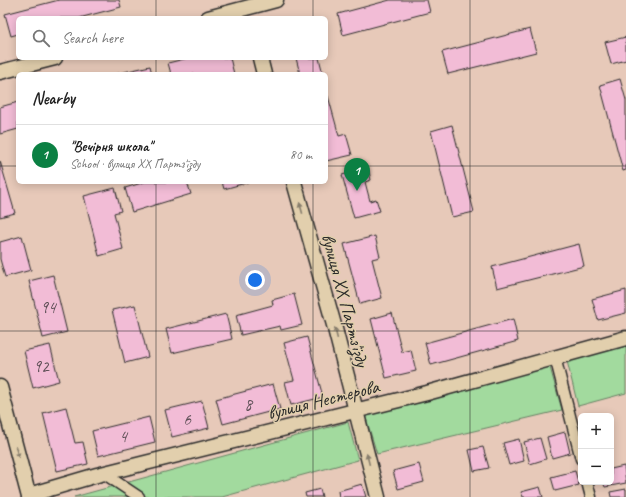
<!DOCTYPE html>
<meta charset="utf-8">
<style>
:root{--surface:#fff;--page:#f6f6f6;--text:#222;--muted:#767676;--line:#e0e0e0;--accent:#0b8043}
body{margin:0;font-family:Caveat,sans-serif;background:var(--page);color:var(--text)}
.controls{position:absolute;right:12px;bottom:12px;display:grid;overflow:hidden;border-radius:6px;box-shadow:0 2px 10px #0003}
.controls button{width:36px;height:36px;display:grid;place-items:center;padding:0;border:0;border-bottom:1px solid var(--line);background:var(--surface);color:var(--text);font:20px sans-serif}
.you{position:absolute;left:255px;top:280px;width:14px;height:14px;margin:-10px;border:3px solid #fff;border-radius:50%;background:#1a73e8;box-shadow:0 0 0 6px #1a73e833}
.badge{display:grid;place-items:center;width:26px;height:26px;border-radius:50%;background:var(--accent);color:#fff;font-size:13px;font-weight:700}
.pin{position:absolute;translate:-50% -33px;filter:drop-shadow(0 1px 2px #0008)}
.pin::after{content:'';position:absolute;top:21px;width:14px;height:12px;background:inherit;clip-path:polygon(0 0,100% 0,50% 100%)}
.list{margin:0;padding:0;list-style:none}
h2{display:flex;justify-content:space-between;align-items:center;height:52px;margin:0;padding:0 16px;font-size:17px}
h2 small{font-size:13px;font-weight:400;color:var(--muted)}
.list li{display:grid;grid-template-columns:26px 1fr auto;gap:12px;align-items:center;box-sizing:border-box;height:60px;padding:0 16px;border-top:1px solid var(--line)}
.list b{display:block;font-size:15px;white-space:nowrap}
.list p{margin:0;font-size:13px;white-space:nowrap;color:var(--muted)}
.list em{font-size:13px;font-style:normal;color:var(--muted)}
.icon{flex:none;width:22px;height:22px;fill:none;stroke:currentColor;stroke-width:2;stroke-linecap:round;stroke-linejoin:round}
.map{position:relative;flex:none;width:626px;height:497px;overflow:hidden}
.search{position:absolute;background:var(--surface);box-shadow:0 2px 10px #0003;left:16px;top:16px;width:312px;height:44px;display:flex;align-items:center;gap:10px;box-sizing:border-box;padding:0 14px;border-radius:6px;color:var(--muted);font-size:15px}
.panel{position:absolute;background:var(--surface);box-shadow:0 2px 10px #0003;left:16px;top:72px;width:312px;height:112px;border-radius:6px}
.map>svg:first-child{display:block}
</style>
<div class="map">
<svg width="626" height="497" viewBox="0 0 626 497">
<rect width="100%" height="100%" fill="#e7c9b9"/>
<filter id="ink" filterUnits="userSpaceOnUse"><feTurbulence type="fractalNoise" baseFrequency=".025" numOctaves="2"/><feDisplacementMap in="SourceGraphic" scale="8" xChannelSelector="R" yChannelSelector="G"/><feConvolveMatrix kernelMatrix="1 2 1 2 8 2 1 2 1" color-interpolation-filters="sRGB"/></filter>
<g filter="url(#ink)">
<!-- green -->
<path fill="#a2da9e" stroke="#668264" d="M 626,345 L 626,393 L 578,406 L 567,361 Z
M 549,364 L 562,410 L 377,454 L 365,415 Z
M 348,422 L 358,460 L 222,497 L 74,497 Z"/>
<!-- building -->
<path fill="#f2bcd6" stroke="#2b2b2b" d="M 59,0 L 119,0 L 121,7 L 79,18 L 18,18 L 18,34 L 11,36 L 5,14 Z
M 390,0 L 427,0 L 430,12 L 343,35 L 338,14 Z
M 530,29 L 536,52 L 448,74 L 442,52 Z
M 626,37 L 626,60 L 611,64 L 605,42 Z
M 188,58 L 230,58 L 234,74 L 171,74 L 168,63 Z
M 296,58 L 319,58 L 323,74 L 300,74 Z
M 150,66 L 152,74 L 115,74 Z
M 620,79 L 626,100 L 626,170 L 623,171 L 600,85 Z
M 328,96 L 339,136 L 346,134 L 352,155 L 326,161 L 326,97 Z
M 18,102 L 18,129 L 0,134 L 0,107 Z
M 452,125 L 474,212 L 452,217 L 431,131 Z
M 0,161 L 15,213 L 0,217 Z
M 368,168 L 371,180 L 365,182 L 370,201 L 376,199 L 380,211 L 354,218 L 342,175 Z
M 145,182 L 187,182 L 191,194 L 132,212 L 125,188 Z
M 222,182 L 249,182 L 224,189 Z
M 115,188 L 121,211 L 114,213 L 123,249 L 99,256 L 84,196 Z
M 22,236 L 31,270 L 5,277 L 0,259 L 0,242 Z
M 375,236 L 380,257 L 372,259 L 382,298 L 360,304 L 344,244 Z
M 579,244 L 584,266 L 497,288 L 492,267 Z
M 53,275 L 67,332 L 43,338 L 29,281 Z
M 626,290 L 626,313 L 598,320 L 592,299 Z
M 294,294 L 302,325 L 281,330 L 280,326 L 241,335 L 236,315 L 273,305 L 272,300 Z
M 135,305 L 148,357 L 125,363 L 112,310 Z
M 392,313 L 402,352 L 411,350 L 416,371 L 386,378 L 371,319 Z
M 226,314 L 232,339 L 172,353 L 166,329 Z
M 513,319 L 518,341 L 431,365 L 425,343 Z
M 307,337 L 323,397 L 291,405 L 285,382 L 294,380 L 284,343 Z
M 50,345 L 59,381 L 33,388 L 24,351 Z
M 273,384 L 280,409 L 223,424 L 216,399 Z
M 202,401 L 209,428 L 172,437 L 165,410 Z
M 66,407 L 75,443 L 83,442 L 88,464 L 57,471 L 43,413 Z
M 149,417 L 155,442 L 98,456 L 92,431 Z
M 565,432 L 570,453 L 552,458 L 547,437 Z
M 540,438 L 546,459 L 530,464 L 524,442 Z
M 519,439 L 524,461 L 509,465 L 503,443 Z
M 483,447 L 489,468 L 474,471 L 469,450 Z
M 419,464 L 424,482 L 398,489 L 393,471 Z
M 624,466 L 626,483 L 605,487 L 603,482 L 611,482 L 611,469 Z
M 575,471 L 579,485 L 555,491 L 551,477 Z
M 362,484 L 366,497 L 339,497 L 338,491 Z
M 540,487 L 543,497 L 523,497 L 521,492 Z
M 320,489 L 322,497 L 306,497 L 305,493 Z
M 626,489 L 626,497 L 611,497 L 610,492 Z"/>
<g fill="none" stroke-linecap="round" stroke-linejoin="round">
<!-- street casing -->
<g stroke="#2b2b2b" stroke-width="13">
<path id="street" d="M 555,357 L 581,459
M 103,473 L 139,497
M 587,482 L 591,497"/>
</g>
<!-- secondary casing -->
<g stroke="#2b2b2b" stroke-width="17">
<path id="secondary" d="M 208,18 L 276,0
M 260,58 L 264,74
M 0,72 L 55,58
M 294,182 L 334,325 L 378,497
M 0,387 L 29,497
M 29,495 L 97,475 L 427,393 L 626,338"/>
</g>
<!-- street -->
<use href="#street" stroke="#e2cfad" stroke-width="10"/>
<!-- secondary -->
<use href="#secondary" stroke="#e2cfad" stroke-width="14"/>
</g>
<!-- one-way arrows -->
<defs><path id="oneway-solid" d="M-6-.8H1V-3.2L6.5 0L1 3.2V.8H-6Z"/></defs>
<g fill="#867d6c">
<use href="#oneway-solid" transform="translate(301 208) rotate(-106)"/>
<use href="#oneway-solid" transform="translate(336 333) rotate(-104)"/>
<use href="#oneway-solid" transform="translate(17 452) rotate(75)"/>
<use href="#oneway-solid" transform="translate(368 459) rotate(-104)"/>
</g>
</g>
<!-- grid -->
<path fill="none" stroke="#2b2b2b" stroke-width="1" stroke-opacity="0.55" d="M 156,0 L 156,18M 313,0 L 313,18M 470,0 L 470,497M 156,58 L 156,74M 313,58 L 313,74M 0,166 L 18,166M 326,166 L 626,166M 156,182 L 156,497M 313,182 L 313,497M 0,331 L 626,331"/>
<g text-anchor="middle" stroke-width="3" stroke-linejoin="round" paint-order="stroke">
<!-- number labels -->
<g font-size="17" fill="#5d4f56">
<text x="48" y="313">94</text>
<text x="41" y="372">92</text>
<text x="248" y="410">8</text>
<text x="187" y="425">6</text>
<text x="123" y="442">4</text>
</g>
<!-- street labels -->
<g font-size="19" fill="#2b2b2b" stroke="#e2cfad">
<text transform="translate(346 300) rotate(75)" y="7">вулиця XX Партз'їзду</text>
<text transform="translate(323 399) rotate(-14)" y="7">вулиця Нестерова</text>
</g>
</g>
</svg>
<div class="controls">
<button>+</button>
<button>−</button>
</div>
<div class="you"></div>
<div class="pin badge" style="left:357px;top:191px">1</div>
<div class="search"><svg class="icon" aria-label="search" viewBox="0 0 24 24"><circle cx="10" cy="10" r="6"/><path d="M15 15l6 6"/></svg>Search here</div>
<section class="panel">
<h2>Nearby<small></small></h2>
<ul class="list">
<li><span class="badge">1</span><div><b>&quot;Вечірня школа&quot;</b><p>School · вулиця XX Партз'їзду</p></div><em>80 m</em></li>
</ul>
</section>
</div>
